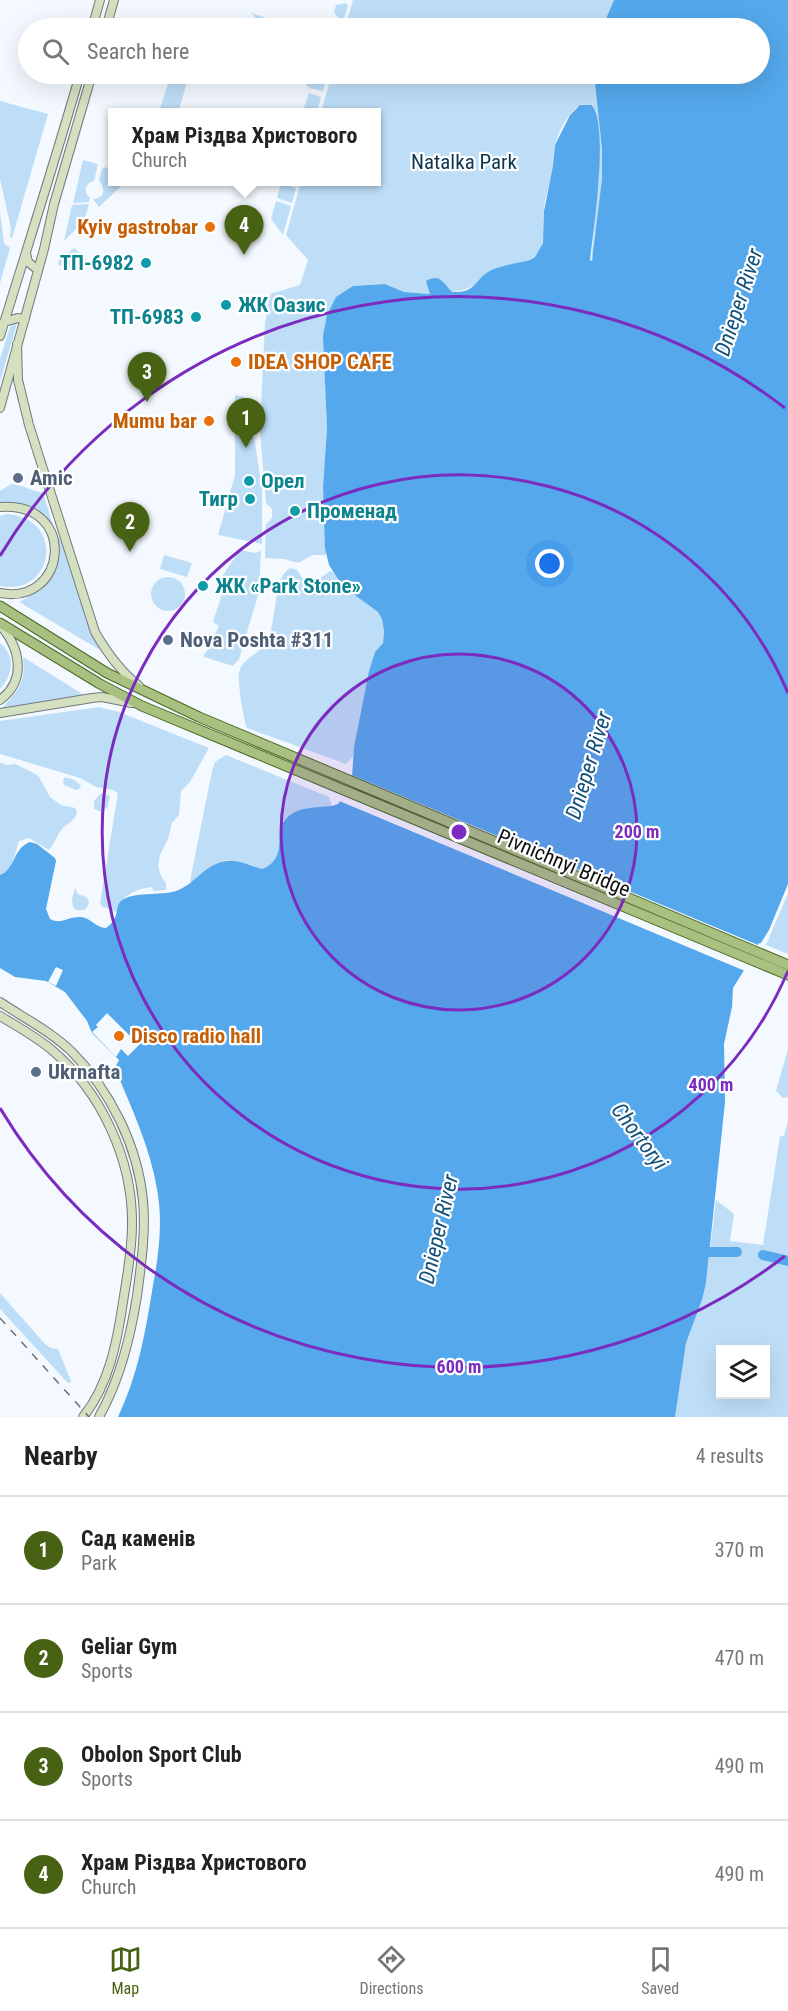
<!DOCTYPE html>
<meta charset="utf-8">
<style>
:root{--surface:#fff;--page:#f2f2f2;--text:#222;--muted:#767676;--line:#e0e0e0;--accent:#476213}
body{margin:0;font-family:"Roboto Condensed",sans-serif;background:var(--page);color:var(--text)}
.controls{position:absolute;right:18px;bottom:18px;display:grid;overflow:hidden;border-radius:0px;box-shadow:0 6px 24px #0002}
.controls button{width:54px;height:54px;display:grid;place-items:center;padding:0;border:0;border-bottom:2px solid var(--line);background:var(--surface);color:var(--text);font:30px sans-serif}
.you{position:absolute;left:550px;top:564px;width:21px;height:21px;margin:-15px;border:4px solid #fff;border-radius:50%;background:#1a73e8;box-shadow:0 0 0 9px #1a73e833}
.badge{display:grid;place-items:center;width:39px;height:39px;border-radius:50%;background:var(--accent);color:#fff;font-size:20px;font-weight:700}
.pin{position:absolute;translate:-50% -50px;filter:drop-shadow(0 2px 3px #0008)}
.pin::after{content:'';position:absolute;top:32px;width:21px;height:18px;background:inherit;clip-path:polygon(0 0,100% 0,50% 100%)}
.popup{position:absolute;left:108px;top:108px;width:273px;height:78px;box-sizing:border-box;display:grid;place-content:center;border-radius:0px;background:var(--surface);filter:drop-shadow(0 2px 4px #0005);font-size:20px;white-space:nowrap;color:var(--muted)}
.popup b{font-size:22px;color:var(--text)}
.popup::after{content:'';position:absolute;left:50%;top:100%;margin-left:-12px;border:12px solid transparent;border-top-color:var(--surface)}
.list{margin:0;padding:0;list-style:none}
h2{display:flex;justify-content:space-between;align-items:center;height:78px;margin:0;padding:0 24px;font-size:26px}
h2 small{font-size:20px;font-weight:400;color:var(--muted)}
.list li{display:grid;grid-template-columns:39px 1fr auto;gap:18px;align-items:center;box-sizing:border-box;height:108px;padding:0 24px;border-top:2px solid var(--line)}
.list b{display:block;font-size:22px;white-space:nowrap}
.list p{margin:0;font-size:20px;white-space:nowrap;color:var(--muted)}
.list em{font-size:20px;font-style:normal;color:var(--muted)}
.icon{flex:none;width:33px;height:33px;fill:none;stroke:currentColor;stroke-width:2;stroke-linecap:round;stroke-linejoin:round}
.map{position:relative;flex:none;width:788px;height:1417px;overflow:hidden}
.search{position:absolute;background:var(--surface);box-shadow:0 6px 24px #0002;left:18px;right:18px;top:18px;height:66px;display:flex;align-items:center;gap:15px;box-sizing:border-box;padding:0 21px;border-radius:33px;color:var(--muted);font-size:22px}
.sheet{height:510px;background:var(--surface)}
nav{display:flex;justify-content:space-around;align-items:center;box-sizing:border-box;height:84px;border-top:2px solid var(--line);background:var(--surface);font-size:16px;color:var(--muted)}
nav a{display:grid;justify-items:center;gap:3px}
nav .on{color:var(--accent)}
.map>svg:first-child{display:block}
</style>
<div class="map">
<svg width="788" height="1417" viewBox="0 0 788 1417">
<rect width="100%" height="100%" fill="#f3f9fe"/>
<!-- green -->
<path fill="#bedef8" fill-rule="evenodd" d="M 353,0 L 614,0 L 602,28 L 345,28 Z
M 346,3 L 348,6 L 344,18 L 340,19 L 334,13 L 336,5 Z
M 251,13 L 273,20 L 274,24 L 270,27 L 264,27 Z
M 171,74 L 182,77 L 187,83 L 178,112 L 159,112 Z
M 299,74 L 322,74 L 327,78 L 323,91 L 309,88 L 297,75 Z
M 332,74 L 594,74 L 602,149 L 602,179 L 609,210 L 591,261 L 599,178 L 583,104 C 569,109 559,131 555,145 C 553,153 554,161 553,168 C 551,182 545,195 544,209 C 542,227 549,248 530,260 L 489,271 L 475,285 L 464,290 L 452,292 L 428,287 L 431,294 L 404,292 L 385,284 L 353,286 L 324,349 L 327,428 L 323,487 L 326,555 L 313,555 L 298,563 L 284,559 L 265,558 L 266,524 L 272,518 L 272,509 L 266,503 L 260,430 L 265,323 L 270,294 L 300,285 L 308,260 L 286,235 L 301,182 L 376,182 L 376,112 L 321,112 Z
M 309,93 L 321,97 L 317,112 L 303,110 Z
M 0,101 L 48,114 L 12,238 L 10,237 L 11,228 L 0,179 Z
M 83,160 L 98,164 L 94,181 C 85,183 83,192 90,198 L 89,202 L 73,203 Z
M 106,167 L 112,174 L 112,182 L 119,182 L 122,185 L 99,207 L 93,199 C 106,198 105,189 99,180 L 102,169 Z
M 281,183 L 296,188 L 292,203 L 277,198 Z
M 276,201 L 291,206 L 283,235 L 271,219 Z
M 89,204 L 84,221 L 64,241 L 72,205 Z
M 0,212 L 4,243 L 10,248 L 0,283 Z
M 74,248 L 86,259 L 86,262 L 73,268 L 58,265 L 59,260 Z
M 18,320 L 0,382 L 0,359 L 11,324 Z
M 235,395 L 244,397 L 244,403 L 250,406 L 253,413 L 252,422 L 262,489 L 262,544 L 218,535 L 235,475 Z
M 11,484 C 24,485 31,491 43,493 L 55,532 C 41,512 26,501 0,505 L 0,491 Z
M 6,514 C 66,517 55,597 0,586 L 0,516 Z
M 57,536 L 60,539 L 82,606 L 92,635 L 100,650 L 19,602 C 36,593 55,581 58,561 C 60,553 57,544 57,536 Z
M 240,550 L 255,553 L 261,551 L 259,592 L 239,659 L 233,666 L 204,657 L 204,654 L 207,651 L 219,626 L 213,622 L 221,597 L 223,575 Z
M 164,555 L 192,563 L 187,577 L 160,569 Z
M 290,568 L 297,570 L 307,585 L 312,584 L 330,571 L 334,573 L 344,587 L 378,612 L 382,619 L 384,631 L 383,643 L 375,652 L 369,671 L 353,756 L 346,764 L 247,728 C 244,723 237,678 239,673 C 243,655 263,656 270,634 C 275,616 275,595 281,578 C 283,574 286,571 290,568 Z
M151 594a17 17 0 1 1 34 0a17 17 0 1 1-34 0Z
M 0,643 C 16,656 13,675 0,689 Z
M 23,657 L 84,695 L 0,710 C 17,692 26,684 23,657 Z
M 99,707 L 119,712 L 209,748 L 190,782 L 181,791 L 179,815 L 172,823 L 168,839 L 160,855 L 158,866 L 161,876 L 166,883 L 166,890 L 154,891 L 151,887 C 137,889 117,897 118,913 L 109,908 L 102,907 L 100,903 L 118,793 L 113,790 L 96,787 L 80,778 L 0,754 L 0,721 Z
M 226,755 L 329,797 L 332,806 C 323,809 294,814 287,818 C 268,831 293,855 263,869 C 254,868 248,864 239,862 C 218,855 205,871 192,884 L 190,881 L 212,771 L 215,762 Z
M 0,762 L 6,765 L 15,764 L 34,773 L 39,777 L 50,797 L 61,805 L 75,808 L 77,812 C 75,821 69,822 63,828 C 57,834 55,843 49,850 L 29,838 L 19,841 C 15,852 13,871 0,875 Z
M 64,778 C 71,777 77,781 81,786 L 79,789 L 76,790 L 64,785 L 63,781 Z
M 105,793 L 110,797 L 108,806 L 102,812 L 94,809 L 94,801 L 100,794 Z
M 75,888 L 78,894 C 84,897 88,895 89,904 L 85,910 L 76,910 L 73,907 L 72,899 Z
M 788,893 L 788,954 L 766,945 Z
M 788,1049 L 788,1097 L 783,1098 L 776,1091 Z
M 788,1121 L 788,1417 L 675,1417 L 686,1343 L 702,1300 L 706,1283 L 716,1200 L 734,1214 L 730,1241 L 763,1245 L 780,1136 L 784,1136 ZM 720,1350 L 766,1350 L 766,1394 L 720,1394 Z
M 0,1293 L 45,1344 L 51,1348 L 58,1349 L 71,1381 L 70,1383 L 67,1382 L 0,1309 Z"/>
<!-- water -->
<path fill="#54a8eb" d="M 614,0 L 788,0 L 788,884 L 769,930 L 733,988 L 732,1007 L 724,1044 L 725,1102 L 706,1283 L 702,1300 L 686,1343 L 675,1417 L 118,1417 C 138,1375 146,1330 153,1285 C 159,1254 163,1221 157,1189 C 150,1147 131,1107 115,1068 L 119,1060 L 92,1033 L 87,1021 L 65,992 L 46,981 L 15,977 L 0,968 L 0,875 C 15,870 13,848 30,842 L 37,844 L 55,858 L 56,861 L 46,909 L 50,919 C 61,925 67,917 79,917 C 90,916 95,928 106,928 C 121,918 114,907 121,901 C 133,891 161,896 176,891 C 196,884 205,863 227,861 C 240,859 251,867 263,869 C 294,854 265,828 295,812 C 306,807 321,807 332,806 L 338,804 L 346,793 L 352,777 L 354,747 L 369,671 L 375,652 L 383,643 L 384,631 L 382,619 L 378,612 L 352,593 L 338,579 L 329,565 L 325,548 L 323,487 L 327,428 L 323,336 L 327,315 L 336,297 L 353,286 L 385,284 L 404,292 L 430,294 L 426,281 C 440,273 443,283 452,292 C 476,293 474,281 488,272 C 497,266 519,263 530,260 L 535,257 L 543,243 L 544,211 L 553,166 L 555,145 L 570,115 L 580,105 L 591,105 C 610,121 593,234 590,260 L 592,261 L 602,179 L 602,149 L 594,74 L 760,74 L 760,28 L 602,28 Z"/>
<!-- pier -->
<path fill="#f3f9fe" d="M 349,774 L 758,945 L 759,943 L 763,944 L 745,971 L 337,800 L 343,792 Z
M 56,967 L 63,970 L 56,986 L 48,982 Z
M 107,1013 L 139,1045 L 128,1056 L 121,1049 L 116,1057 L 92,1032 L 98,1027 L 96,1025 Z"/>
<g fill="none" stroke-linecap="round" stroke-linejoin="round">
<!-- river -->
<path stroke="#54a8eb" stroke-width="10" d="M 697,1245 L 703,1252 L 737,1252
M 763,1255 L 788,1261"/>
<!-- secondary casing -->
<g stroke="#72797e" stroke-width="10">
<path id="secondary" d="M 92,28 L 100,0
M 106,28 L 114,0
M 26,253 L 28,262 L 38,270
M 4,322 L 18,318 L 25,319
M 0,336 C 27,248 55,161 80,74
M 17,344 L 18,380 L 29,425 L 95,632 C 107,653 120,671 139,686
M 0,408 L 44,249 L 54,204 L 92,74
M 0,507 C 78,501 68,606 0,593
M 0,700 C 27,680 20,648 1,626
M 0,713 L 92,698 L 102,697 L 132,703
M 0,1002 C 24,1018 50,1031 71,1051 C 110,1090 138,1146 143,1201 C 146,1232 141,1265 137,1296 C 130,1339 120,1379 99,1417
M 0,1016 C 18,1027 37,1037 53,1051 C 102,1093 133,1161 132,1225 C 132,1251 127,1277 123,1302 C 117,1342 109,1385 83,1417"/>
</g>
<!-- primary casing -->
<g stroke="#4c6822" stroke-width="11">
<path id="primary" d="M 0,606 L 107,673 L 199,717 L 788,965
M 0,623 L 100,684 L 142,706 L 788,975"/>
</g>
<!-- secondary -->
<use href="#secondary" stroke="#d4e0c0" stroke-width="8"/>
<!-- primary -->
<use href="#primary" stroke="#a8c180" stroke-width="9"/>
<!-- rail -->
<path stroke="#6c7073" stroke-width="1.5" stroke-dasharray="8 8" stroke-linecap="butt" d="M 0,1318 L 89,1417"/>
</g>
<!-- distance rings -->
<circle cx="459" cy="832" r="178" fill="#7b2cbf" fill-opacity=".12"/>
<g fill="none" stroke="#7b2cbf" stroke-width="3">
<circle cx="459" cy="832" r="178"/>
<path d="M788 971A357 357 0 1 1 788 693"/>
<path d="M785 1256A535 535 0 0 1 0 1108M0 556A535 535 0 0 1 785 408"/>
</g>
<!-- markers -->
<g fill="#e8710a" stroke="#fff" stroke-width="2">
<circle cx="210" cy="227" r="6"/>
<circle cx="236" cy="362" r="6"/>
<circle cx="209" cy="421" r="6"/>
<circle cx="119" cy="1036" r="6"/>
</g>
<g fill="#0f9aa8" stroke="#fff" stroke-width="2">
<circle cx="146" cy="263" r="6"/>
<circle cx="226" cy="305" r="6"/>
<circle cx="196" cy="317" r="6"/>
<circle cx="249" cy="481" r="6"/>
<circle cx="250" cy="499" r="6"/>
<circle cx="295" cy="511" r="6"/>
<circle cx="203" cy="586" r="6"/>
</g>
<g fill="#5c6f8a" stroke="#fff" stroke-width="2">
<circle cx="18" cy="478" r="6"/>
<circle cx="168" cy="640" r="6"/>
<circle cx="36" cy="1072" r="6"/>
</g>
<g text-anchor="middle" stroke-width="4.5" stroke-linejoin="round" paint-order="stroke">
<!-- park labels -->
<g font-size="21" fill="#0f3650" stroke="#fff">
<text x="464" y="169">Natalka Park</text>
</g>
<!-- food labels -->
<g font-size="21" font-weight="bold" fill="#c56008" stroke="#fff" text-anchor="end">
<text x="198" y="234">Kyiv gastrobar</text>
<text x="248" y="369" text-anchor="start">IDEA SHOP CAFE</text>
<text x="197" y="428">Mumu bar</text>
<text x="131" y="1043" text-anchor="start">Disco radio hall</text>
</g>
<!-- culture labels -->
<g font-size="21" font-weight="bold" fill="#0d838f" stroke="#fff" text-anchor="start">
<text x="134" y="270" text-anchor="end">ТП-6982</text>
<text x="238" y="312">ЖК Оазис</text>
<text x="184" y="324" text-anchor="end">ТП-6983</text>
<text x="261" y="488">Орел</text>
<text x="238" y="506" text-anchor="end">Тигр</text>
<text x="307" y="518">Променад</text>
<text x="215" y="593">ЖК «Park Stone»</text>
</g>
<!-- service labels -->
<g font-size="21" font-weight="bold" fill="#4e5e75" stroke="#fff" text-anchor="start">
<text x="30" y="485">Amic</text>
<text x="180" y="647">Nova Poshta #311</text>
<text x="48" y="1079">Ukrnafta</text>
</g>
<!-- street labels -->
<g font-size="21" fill="#0c0e10" stroke="#fff">
<text transform="translate(564 863) rotate(23)" y="7">Pivnichnyi Bridge</text>
</g>
<!-- water labels -->
<g font-size="22" font-style="italic" fill="#11507b" stroke="#fff">
<text transform="translate(738 302) rotate(-72)" y="8">Dnieper River</text>
<text transform="translate(588 765) rotate(-73)" y="8">Dnieper River</text>
<text transform="translate(640 1136) rotate(53)" y="8">Chortoryi</text>
<text transform="translate(438 1229) rotate(-77)" y="8">Dnieper River</text>
</g>
</g>
<circle cx="459" cy="832" r="9" fill="#7b2cbf" stroke="#fff" stroke-width="3"/>
<g font-size="18" text-anchor="middle" font-weight="bold" fill="#7b2cbf" stroke="#fff" stroke-width="4.5" stroke-linejoin="round" paint-order="stroke">
<text x="637" y="838">200 m</text>
<text x="711" y="1091">400 m</text>
<text x="459" y="1373">600 m</text>
</g>
</svg>
<div class="controls">
<button><svg class="icon" aria-label="layers" viewBox="0 0 24 24"><path d="M12 4l9 5-9 5-9-5zM3 14l9 5 9-5"/></svg></button>
</div>
<div class="you"></div>
<div class="pin badge" style="left:246px;top:448px">1</div>
<div class="pin badge" style="left:130px;top:552px">2</div>
<div class="pin badge" style="left:147px;top:402px">3</div>
<div class="pin badge" style="left:244px;top:255px">4</div>
<div class="popup"><b>Храм Різдва Христового</b>Church</div>
<div class="search"><svg class="icon" aria-label="search" viewBox="0 0 24 24"><circle cx="10" cy="10" r="6"/><path d="M15 15l6 6"/></svg>Search here</div>
</div>
<section class="sheet">
<h2>Nearby<small>4 results</small></h2>
<ul class="list">
<li><span class="badge">1</span><div><b>Сад каменів</b><p>Park</p></div><em>370 m</em></li>
<li><span class="badge">2</span><div><b>Geliar Gym</b><p>Sports</p></div><em>470 m</em></li>
<li><span class="badge">3</span><div><b>Obolon Sport Club</b><p>Sports</p></div><em>490 m</em></li>
<li><span class="badge">4</span><div><b>Храм Різдва Христового</b><p>Church</p></div><em>490 m</em></li>
</ul>
</section>
<nav>
<a class="on"><svg class="icon" aria-label="map" viewBox="0 0 24 24"><path d="M3 6l6-2 6 2 6-2v14l-6 2-6-2-6 2zM9 4v14M15 6v14"/></svg>Map</a>
<a><svg class="icon" aria-label="directions" viewBox="0 0 24 24"><path d="M12 3l9 9-9 9-9-9zM9 14v-3h6M13 9l2 2-2 2"/></svg>Directions</a>
<a><svg class="icon" aria-label="saved" viewBox="0 0 24 24"><path d="M7 4h10v16l-5-4-5 4z"/></svg>Saved</a>
</nav>
